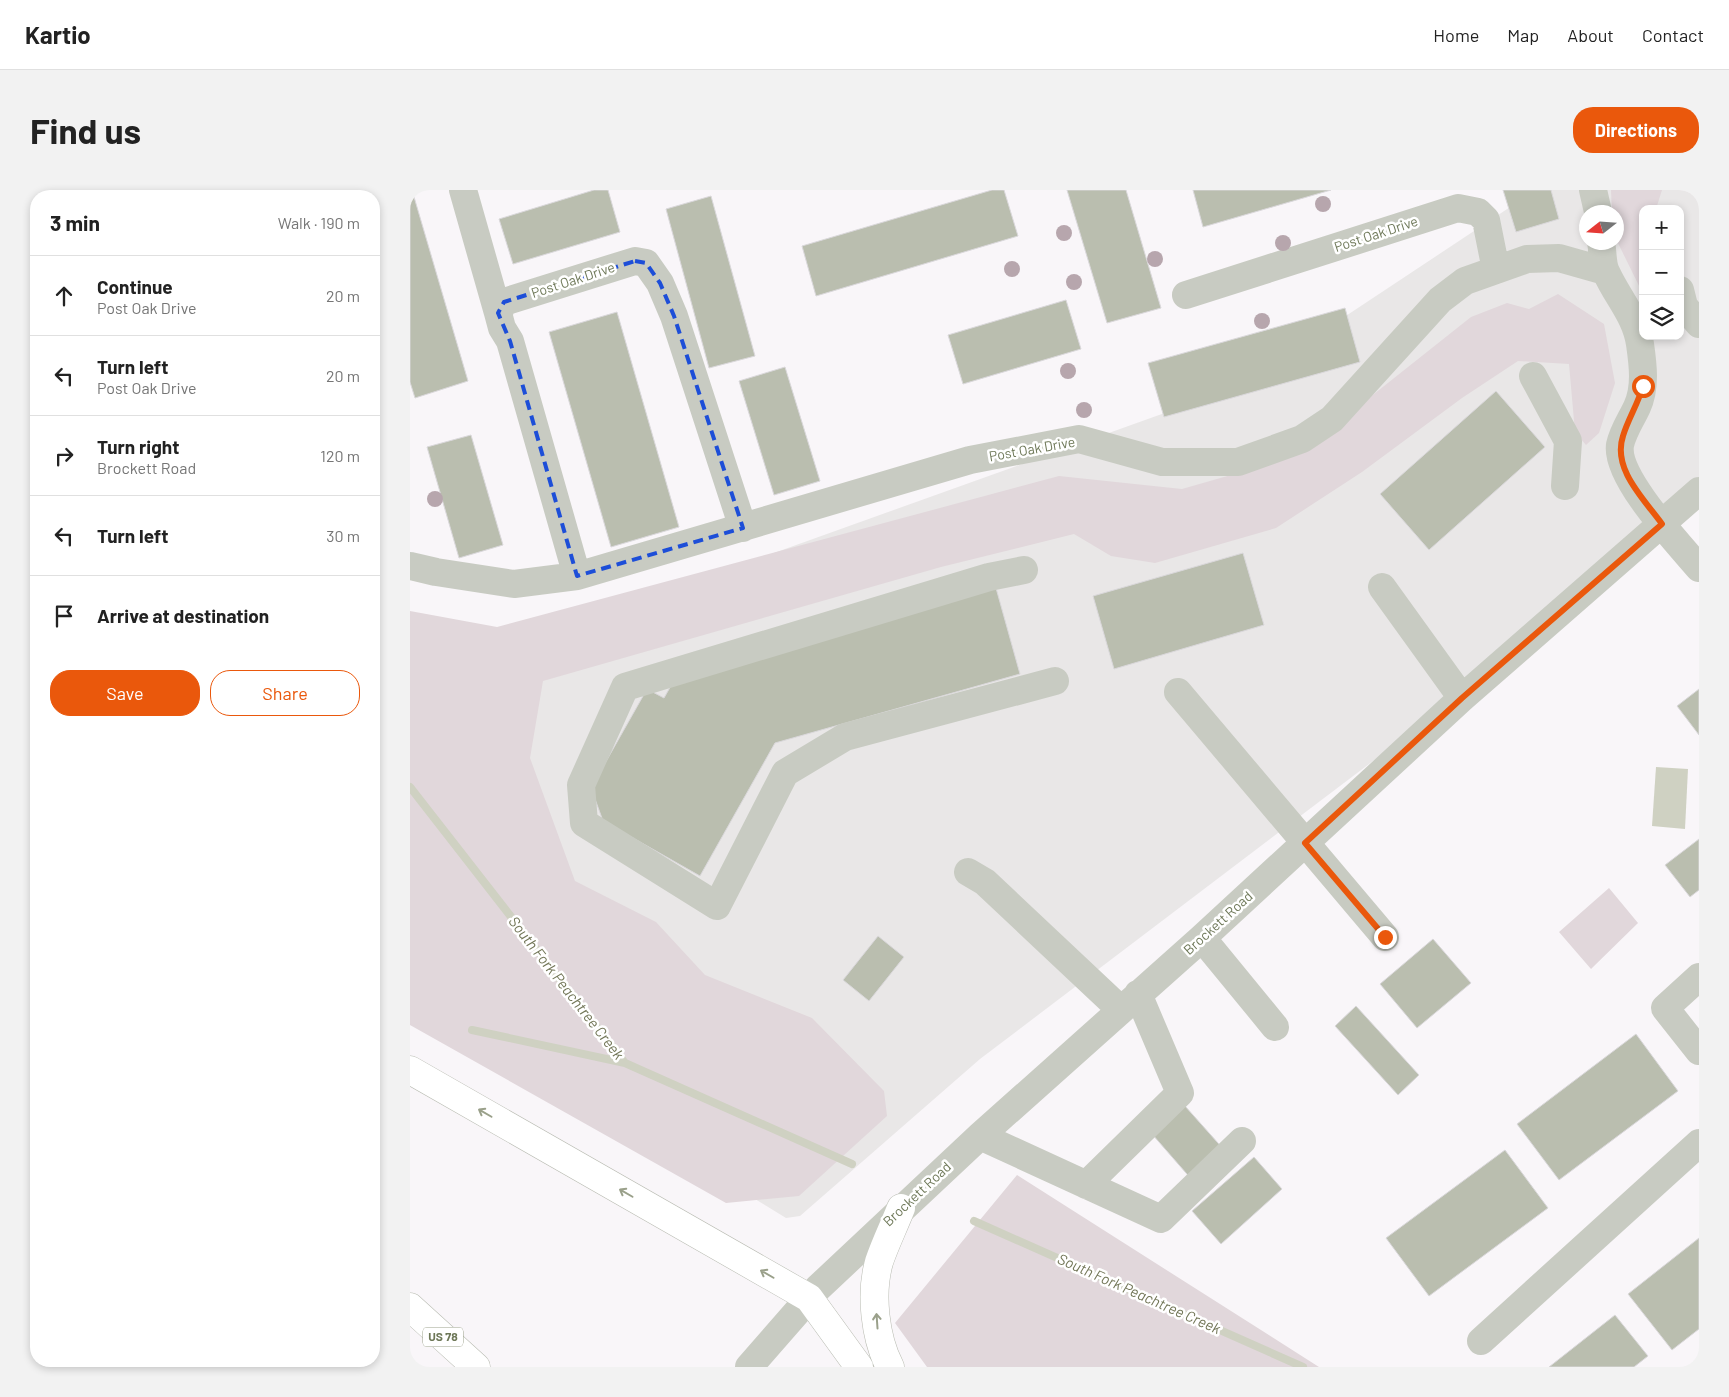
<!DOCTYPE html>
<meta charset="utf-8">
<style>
:root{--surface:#fff;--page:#f2f2f2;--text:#222;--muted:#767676;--line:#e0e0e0;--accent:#ea580c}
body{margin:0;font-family:Barlow,sans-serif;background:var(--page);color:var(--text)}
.controls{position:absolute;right:15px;top:15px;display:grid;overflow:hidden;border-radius:10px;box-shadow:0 2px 8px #0003}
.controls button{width:45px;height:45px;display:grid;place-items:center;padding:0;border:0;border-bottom:1px solid var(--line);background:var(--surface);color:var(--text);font:25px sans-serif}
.compass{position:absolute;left:1169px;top:15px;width:45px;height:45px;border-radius:50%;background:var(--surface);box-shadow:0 2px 8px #0003;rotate:253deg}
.stop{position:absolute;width:15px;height:15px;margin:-11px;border:4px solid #ea580c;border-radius:50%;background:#fff}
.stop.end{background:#ea580c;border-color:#fff;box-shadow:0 1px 5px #0008}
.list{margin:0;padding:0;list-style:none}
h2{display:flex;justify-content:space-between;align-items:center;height:65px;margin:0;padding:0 20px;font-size:21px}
h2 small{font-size:16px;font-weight:400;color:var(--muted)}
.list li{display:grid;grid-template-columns:32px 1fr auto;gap:15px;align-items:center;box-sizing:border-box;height:80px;padding:0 20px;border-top:1px solid var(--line)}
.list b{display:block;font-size:19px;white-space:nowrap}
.list p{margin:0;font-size:16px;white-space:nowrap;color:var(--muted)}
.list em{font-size:16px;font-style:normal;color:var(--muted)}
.actions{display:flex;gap:10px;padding:15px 20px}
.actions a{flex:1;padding:11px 0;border:1px solid var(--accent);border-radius:20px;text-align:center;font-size:18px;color:var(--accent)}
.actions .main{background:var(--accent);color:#fff}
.icon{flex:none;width:28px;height:28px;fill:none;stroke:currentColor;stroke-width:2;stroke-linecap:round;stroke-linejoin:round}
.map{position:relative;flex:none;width:1289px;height:1177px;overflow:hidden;border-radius:20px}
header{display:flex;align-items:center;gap:30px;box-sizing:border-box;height:70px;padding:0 25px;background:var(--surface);border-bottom:1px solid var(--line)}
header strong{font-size:24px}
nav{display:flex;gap:28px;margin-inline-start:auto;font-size:18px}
.intro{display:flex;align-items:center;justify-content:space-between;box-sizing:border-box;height:120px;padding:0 30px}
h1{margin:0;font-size:35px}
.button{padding:12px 22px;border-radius:20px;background:var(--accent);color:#fff;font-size:18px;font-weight:700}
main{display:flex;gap:30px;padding:0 30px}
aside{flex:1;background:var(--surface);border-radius:20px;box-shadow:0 2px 8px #0003}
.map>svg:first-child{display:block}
</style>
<header>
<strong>Kartio</strong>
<nav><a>Home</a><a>Map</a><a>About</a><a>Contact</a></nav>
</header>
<div class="intro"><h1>Find us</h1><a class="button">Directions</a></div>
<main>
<aside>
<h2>3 min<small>Walk · 190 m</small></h2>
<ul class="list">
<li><svg class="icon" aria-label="ahead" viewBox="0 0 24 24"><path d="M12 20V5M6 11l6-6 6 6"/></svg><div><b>Continue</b><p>Post Oak Drive</p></div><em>20 m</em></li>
<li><svg class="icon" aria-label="left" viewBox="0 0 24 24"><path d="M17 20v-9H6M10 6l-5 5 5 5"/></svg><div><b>Turn left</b><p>Post Oak Drive</p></div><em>20 m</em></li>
<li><svg class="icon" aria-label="right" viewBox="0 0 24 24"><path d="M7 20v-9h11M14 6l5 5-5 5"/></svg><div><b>Turn right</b><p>Brockett Road</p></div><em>120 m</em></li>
<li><svg class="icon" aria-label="left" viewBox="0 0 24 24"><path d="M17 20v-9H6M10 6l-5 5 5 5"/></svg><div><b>Turn left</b></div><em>30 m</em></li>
<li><svg class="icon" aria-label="arrive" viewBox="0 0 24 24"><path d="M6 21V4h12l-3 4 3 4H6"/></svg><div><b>Arrive at destination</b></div></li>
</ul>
<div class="actions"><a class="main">Save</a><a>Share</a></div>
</aside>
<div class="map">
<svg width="1289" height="1177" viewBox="0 0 1289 1177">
<rect width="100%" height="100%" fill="#f9f6f9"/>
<!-- built -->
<path fill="#e9e7e7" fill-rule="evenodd" d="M 1126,0 L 1289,0 L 1289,293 L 1021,527 L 570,869 L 390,1026 L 376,1028 L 0,798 L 90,461 L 830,196 ZM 1233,19 L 1270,19 L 1270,146 L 1233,146 ZM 1176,22 L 1206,22 L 1206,52 L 1176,52 Z"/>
<!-- green -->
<path fill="#e1d7db" d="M 1201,0 L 1252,0 L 1246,19 L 1233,19 L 1233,104 L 1207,51 L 1206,22 L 1202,22 Z
M 1148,104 L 1194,134 L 1205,193 L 1189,243 L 1176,255 L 1165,242 L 1159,174 L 1108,171 L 1052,208 L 952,282 L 866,338 L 745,373 L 701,366 L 664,344 L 531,377 L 133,491 L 120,568 L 165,691 L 246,732 L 295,785 L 402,828 L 474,901 L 477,926 L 389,1006 L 316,1013 L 0,835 L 0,421 L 87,437 L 649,286 L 772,299 L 873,270 L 964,204 L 1061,127 L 1097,113 L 1119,119 Z
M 1199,698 L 1228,733 L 1181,779 L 1149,742 Z
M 607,985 L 909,1177 L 517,1177 L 485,1133 Z"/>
<!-- water -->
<path fill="#cfd1c2" d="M 1246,577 L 1278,579 L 1275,639 L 1242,636 Z"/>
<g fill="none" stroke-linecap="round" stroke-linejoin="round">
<!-- stream -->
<path stroke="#cfd1c2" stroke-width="8" d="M 0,597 L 215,873 L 442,974
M 62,840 L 215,873
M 564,1031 L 893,1177"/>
</g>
<!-- building -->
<path fill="#babeaf" stroke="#dad8db" d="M 0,0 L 2,0 L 58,191 L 5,208 L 0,192 Z
M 184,0 L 198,0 L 210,42 L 103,74 L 89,29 Z
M 582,0 L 594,0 L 608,46 L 406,106 L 392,56 Z
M 657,0 L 716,0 L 751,118 L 697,133 Z
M 783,0 L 921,0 L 793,37 Z
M 1093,0 L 1141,0 L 1149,29 L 1106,42 Z
M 301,6 L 345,166 L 299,178 L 256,19 Z
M 656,110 L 671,159 L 553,194 L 538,145 Z
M 935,118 L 950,172 L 754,227 L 738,173 Z
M 207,122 L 269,337 L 201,357 L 139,142 Z
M 375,177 L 410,291 L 364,305 L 329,191 Z
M 1086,201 L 1135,257 L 1019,360 L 970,304 Z
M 61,245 L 93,355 L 49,368 L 17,257 Z
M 833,363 L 854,435 L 704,479 L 683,406 Z
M 586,398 L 610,484 L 365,553 L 290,686 L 193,631 L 181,598 L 237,499 L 254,508 L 263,492 Z
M 1289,499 L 1289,545 L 1267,516 Z
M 1289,649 L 1289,700 L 1280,707 L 1255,675 Z
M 468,746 L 494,767 L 459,811 L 433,790 Z
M 1023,749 L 1061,793 L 1007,838 L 970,794 Z
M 946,816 L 1009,885 L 988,905 L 925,836 Z
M 1226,844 L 1268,901 L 1149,990 L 1107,934 Z
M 775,916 L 816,962 L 783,991 L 742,944 Z
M 1095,960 L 1138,1018 L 1019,1106 L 976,1048 Z
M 844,967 L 872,999 L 811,1054 L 782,1021 Z
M 1289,1048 L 1289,1139 L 1262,1160 L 1218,1104 Z
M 1205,1125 L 1238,1166 L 1224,1177 L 1139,1177 Z"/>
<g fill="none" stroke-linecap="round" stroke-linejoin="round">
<!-- highway casing -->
<g stroke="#b8bbb1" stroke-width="29">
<path id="highway" d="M 0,880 L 399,1108 L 449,1177
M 0,1117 L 66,1177
M 480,1177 C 465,1148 460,1104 469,1072 C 475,1054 484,1036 491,1018"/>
</g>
<!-- minor -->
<path stroke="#c8cbc2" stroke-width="28" d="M 53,0 L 88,123
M 1183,0 L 1188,22
M 1191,52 C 1193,62 1192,74 1196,82 C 1207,107 1226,126 1230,154 C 1233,175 1236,197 1227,217 C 1221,230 1213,241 1210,255 C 1205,287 1268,353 1289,378
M 1270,100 L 1274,116 L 1289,134
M 776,105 L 1048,18 L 1068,22 L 1076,30 L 1086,80
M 1123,186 L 1158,251 L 1155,296
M 0,376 L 26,382 L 104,394 L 167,386 L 560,270 L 669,249 L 752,272 L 828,272 L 892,249 L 922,229 L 1030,110 L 1055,91 L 1117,69 L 1149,68 L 1195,81
M 614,380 L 579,387 L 215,497 L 171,595 L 174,633 L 307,716 L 375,583 L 435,547 L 645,491
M 167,386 L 100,151 L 92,138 L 88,123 L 94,112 L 225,71 L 236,73 L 250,93 L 264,126 L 333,338
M 972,397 L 1052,508
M 768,502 L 975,747
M 558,682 L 575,692 L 710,819
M 792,748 L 865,837
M 1289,787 L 1255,818 L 1289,861
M 570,946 L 751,1029 L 832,951
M 676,995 L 770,903 L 728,804
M 1071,1151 L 1289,953
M 339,1177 L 408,1098 L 570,946 L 792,748 L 1052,508 L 1289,301"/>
<!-- highway -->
<use href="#highway" stroke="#fff" stroke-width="28"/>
</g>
<!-- trees -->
<g fill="#b7a6ad">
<circle cx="913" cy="14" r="8"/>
<circle cx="654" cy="43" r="8"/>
<circle cx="873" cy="53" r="8"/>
<circle cx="745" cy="69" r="8"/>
<circle cx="602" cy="79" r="8"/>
<circle cx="664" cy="92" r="8"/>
<circle cx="852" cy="131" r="8"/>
<circle cx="658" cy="181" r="8"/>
<circle cx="674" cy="220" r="8"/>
<circle cx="25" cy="309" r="8"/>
</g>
<!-- one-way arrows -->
<defs><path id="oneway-shaft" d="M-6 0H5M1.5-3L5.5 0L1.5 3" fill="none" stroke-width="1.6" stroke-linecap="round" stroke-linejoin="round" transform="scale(1.25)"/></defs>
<g stroke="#9aa08a">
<use href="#oneway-shaft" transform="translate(75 923) rotate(-150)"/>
<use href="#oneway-shaft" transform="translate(216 1003) rotate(-150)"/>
<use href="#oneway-shaft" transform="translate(357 1084) rotate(-150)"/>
<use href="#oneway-shaft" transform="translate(467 1131) rotate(-94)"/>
</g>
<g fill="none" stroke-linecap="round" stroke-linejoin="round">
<!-- route -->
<path stroke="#ea580c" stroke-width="6" d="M 975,747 L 895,653 L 1052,508 L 1252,334 C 1234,309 1202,279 1213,246 C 1218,229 1228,214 1233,196"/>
</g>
<!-- marked area -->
<path fill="none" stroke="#1d4ed8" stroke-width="4" stroke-dasharray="10 6" stroke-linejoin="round" d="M 225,71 L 236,73 L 250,93 L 264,126 L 333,338 L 167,386 L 100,151 L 88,123 L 94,112 Z"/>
<g text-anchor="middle" stroke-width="5" stroke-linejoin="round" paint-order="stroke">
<!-- shield labels -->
<rect fill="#fff" stroke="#9aa08a" stroke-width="1" x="13" y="1137.5" width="40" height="19" rx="4"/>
<g font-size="12" font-weight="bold" fill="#6e7858">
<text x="33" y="1151">US 78</text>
</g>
<!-- street labels -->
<g font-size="14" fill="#6e7858" stroke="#fff">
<text transform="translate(966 44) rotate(-18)" y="5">Post Oak Drive</text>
<text transform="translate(163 90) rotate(-18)" y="5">Post Oak Drive</text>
<text transform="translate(622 259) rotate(-10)" y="5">Post Oak Drive</text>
<text transform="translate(808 733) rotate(-42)" y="5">Brockett Road</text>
<text transform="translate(507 1004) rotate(-43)" y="5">Brockett Road</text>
</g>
<!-- water labels -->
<g font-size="15" font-style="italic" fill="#727657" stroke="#fff">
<text transform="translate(156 798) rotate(52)" y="5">South Fork Peachtree Creek</text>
<text transform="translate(729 1104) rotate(24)" y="5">South Fork Peachtree Creek</text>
</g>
</g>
</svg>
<div class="controls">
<button>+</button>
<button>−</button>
<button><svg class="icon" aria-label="layers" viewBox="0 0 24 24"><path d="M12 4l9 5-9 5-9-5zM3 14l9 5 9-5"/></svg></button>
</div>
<svg class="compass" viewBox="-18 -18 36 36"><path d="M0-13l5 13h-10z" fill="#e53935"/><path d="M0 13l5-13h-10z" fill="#767676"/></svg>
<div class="stop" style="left:1233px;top:196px"></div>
<div class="stop end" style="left:975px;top:747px"></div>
</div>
</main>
